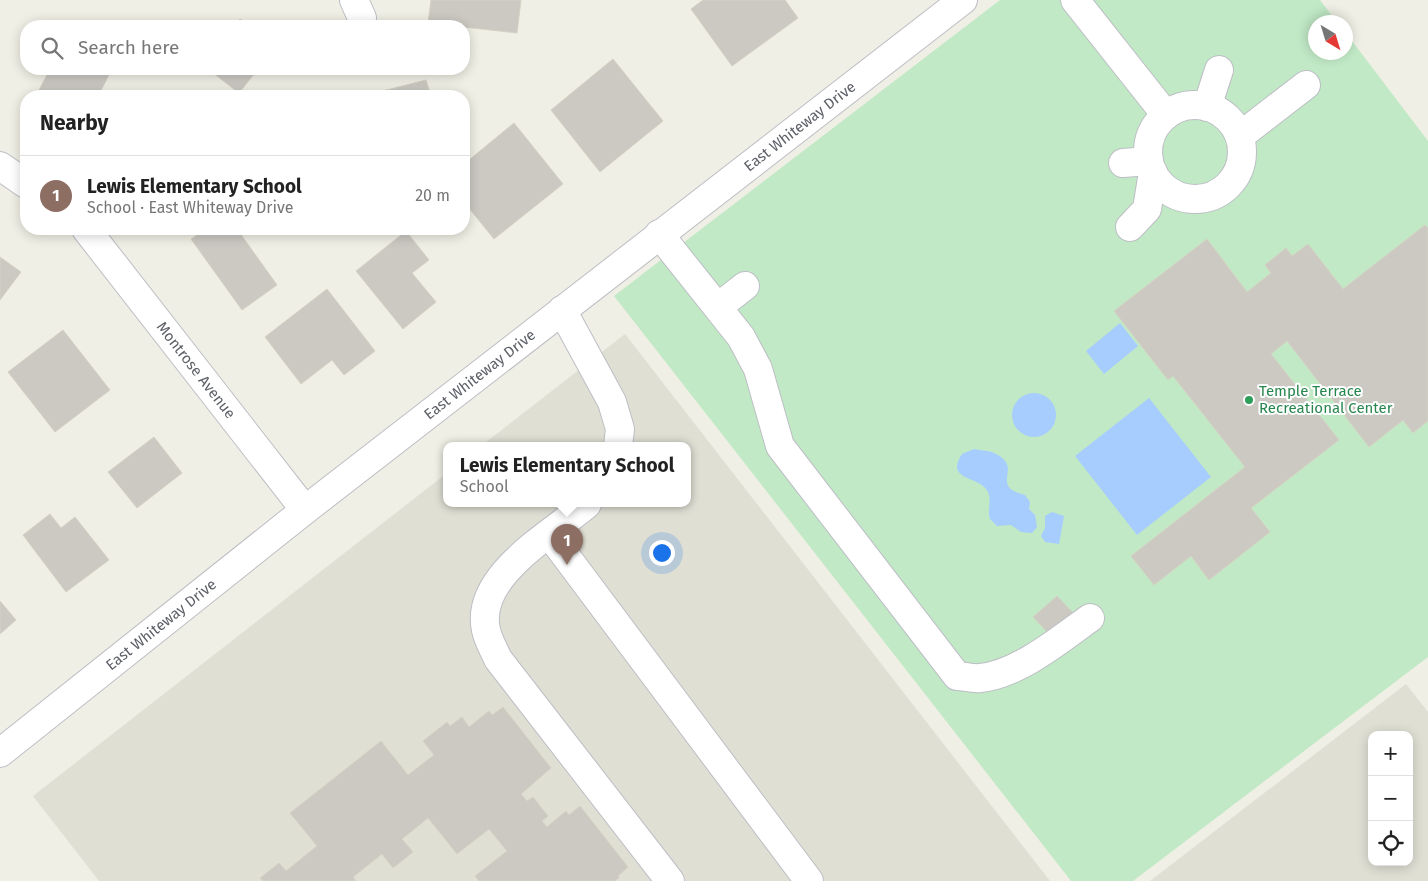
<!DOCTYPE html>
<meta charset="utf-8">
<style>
:root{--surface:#fff;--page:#f2f2f2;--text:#222;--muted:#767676;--line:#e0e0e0;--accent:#ea580c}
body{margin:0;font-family:"Fira Sans",sans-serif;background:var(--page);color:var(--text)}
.controls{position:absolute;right:15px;bottom:15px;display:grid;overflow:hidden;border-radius:10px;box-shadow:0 2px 12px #0003}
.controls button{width:45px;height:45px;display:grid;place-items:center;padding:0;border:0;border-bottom:1px solid var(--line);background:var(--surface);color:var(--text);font:25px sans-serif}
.compass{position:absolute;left:1308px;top:15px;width:45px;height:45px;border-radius:50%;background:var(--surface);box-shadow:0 2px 12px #0003;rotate:142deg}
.you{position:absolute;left:661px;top:552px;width:18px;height:18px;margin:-12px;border:4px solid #fff;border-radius:50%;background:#1a73e8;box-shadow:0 0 0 8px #1a73e833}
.badge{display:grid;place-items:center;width:32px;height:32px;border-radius:50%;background:var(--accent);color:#fff;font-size:16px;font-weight:700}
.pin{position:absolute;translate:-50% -41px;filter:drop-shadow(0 1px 2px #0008)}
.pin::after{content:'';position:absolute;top:26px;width:18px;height:15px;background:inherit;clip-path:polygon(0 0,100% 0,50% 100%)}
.popup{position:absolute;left:443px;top:442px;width:248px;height:65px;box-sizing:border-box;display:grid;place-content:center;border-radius:10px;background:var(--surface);filter:drop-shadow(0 1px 4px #0005);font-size:16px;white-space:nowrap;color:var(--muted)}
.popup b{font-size:19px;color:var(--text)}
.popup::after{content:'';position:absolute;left:50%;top:100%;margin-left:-10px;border:10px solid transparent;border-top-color:var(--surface)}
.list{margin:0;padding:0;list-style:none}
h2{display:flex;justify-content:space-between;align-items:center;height:65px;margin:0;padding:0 20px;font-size:21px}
h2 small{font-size:16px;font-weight:400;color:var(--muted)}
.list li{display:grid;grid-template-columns:32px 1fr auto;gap:15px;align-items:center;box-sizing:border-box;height:80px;padding:0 20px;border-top:1px solid var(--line)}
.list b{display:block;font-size:19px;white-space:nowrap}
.list p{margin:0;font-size:16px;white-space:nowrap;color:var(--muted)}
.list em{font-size:16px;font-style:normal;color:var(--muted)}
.icon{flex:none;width:28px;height:28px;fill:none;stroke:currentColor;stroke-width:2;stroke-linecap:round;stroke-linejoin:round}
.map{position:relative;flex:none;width:1428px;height:881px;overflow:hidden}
.search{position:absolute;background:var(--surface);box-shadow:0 2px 12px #0003;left:20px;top:20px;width:450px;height:55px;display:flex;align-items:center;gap:12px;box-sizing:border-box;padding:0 18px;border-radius:20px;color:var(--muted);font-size:19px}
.panel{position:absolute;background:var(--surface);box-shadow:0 2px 12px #0003;left:20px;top:90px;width:450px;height:145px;border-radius:20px}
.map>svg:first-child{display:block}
</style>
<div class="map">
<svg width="1428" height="881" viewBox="0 0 1428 881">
<rect width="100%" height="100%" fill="#f0efe5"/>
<!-- education -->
<path fill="#e0dfd4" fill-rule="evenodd" d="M 625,334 L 1050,881 L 99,881 L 33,796 L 447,473 L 447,504 L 687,504 L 687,446 L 481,446 Z
M 1406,684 L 1428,712 L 1428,881 L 1150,881 ZM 1372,735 L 1409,735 L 1409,862 L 1372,862 Z"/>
<!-- green -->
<path fill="#c1e9c6" d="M 1000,0 L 1320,0 L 1337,22 L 1316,22 L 1316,52 L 1346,52 L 1346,33 L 1428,141 L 1428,657 L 1133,881 L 1071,881 L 614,296 Z"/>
<!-- water -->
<path fill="#a7cdff" d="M 1120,323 L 1138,346 L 1104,374 L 1086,351 Z
M1012 415a22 22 0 1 1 44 0a22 22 0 1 1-44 0Z
M 1149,398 L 1211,477 L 1137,535 L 1075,456 Z
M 974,449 C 981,451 988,450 994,453 C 1026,467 987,486 1025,495 L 1030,502 L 1029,509 L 1035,515 L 1037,527 L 1032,533 L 1021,532 L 1011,525 L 997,526 L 990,519 C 987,510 992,500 988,492 C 980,475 944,482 962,454 Z
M 1052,512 L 1064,516 L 1059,544 L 1045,542 L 1041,536 L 1045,528 L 1045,516 Z"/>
<!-- building -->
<path fill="#cbc9c2" stroke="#d5d2c3" d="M 431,0 L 521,0 L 517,33 L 428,23 Z
M 703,0 L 785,0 L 798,18 L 732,66 L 691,9 Z
M 240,19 L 250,26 L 234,26 Z
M 613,59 L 663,121 L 600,172 L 551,110 Z
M 50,69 L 106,69 L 111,71 L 98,96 L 36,96 Z
M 208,69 L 258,69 L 239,93 Z
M 426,80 L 431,96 L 363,96 Z
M 514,123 L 563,184 L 494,239 L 464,202 L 464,164 Z
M 1425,225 L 1428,228 L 1428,421 L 1413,433 L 1403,420 L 1369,447 L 1287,341 L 1271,354 L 1339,440 L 1251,508 L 1270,532 L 1209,580 L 1191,556 L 1154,585 L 1131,556 L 1245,467 L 1173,376 L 1168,380 L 1114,311 L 1207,239 L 1247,292 L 1271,273 L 1265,265 L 1286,248 L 1292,256 L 1308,244 L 1343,289 Z
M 206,229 L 237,229 L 277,285 L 242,310 L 191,239 Z
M 406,231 L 429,260 L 412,273 L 436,302 L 403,329 L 356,271 Z
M 0,257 L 21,272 L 0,300 Z
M 327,289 L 375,351 L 344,375 L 332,360 L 301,384 L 265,337 Z
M 63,330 L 110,390 L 55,432 L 8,372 Z
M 154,437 L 182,473 L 137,508 L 108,472 Z
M 50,514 L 61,528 L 75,517 L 109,560 L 66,592 L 23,535 Z
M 1057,596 L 1076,616 L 1053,638 L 1033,617 Z
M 0,601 L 16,620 L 0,634 Z
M 503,707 L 551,768 L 521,794 L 527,801 L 533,797 L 548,816 L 542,821 L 547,827 L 566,811 L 569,815 L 580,806 L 628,867 L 618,876 L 619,878 L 615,881 L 479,881 L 475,876 L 507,851 L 489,829 L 457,854 L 428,818 L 402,839 L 413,852 L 393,868 L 382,854 L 353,877 L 356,881 L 263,881 L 260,878 L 279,863 L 286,871 L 317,846 L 290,813 L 381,741 L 408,775 L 434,755 L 423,741 L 447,722 L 450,726 L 462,717 L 469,727 L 489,711 L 492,715 Z"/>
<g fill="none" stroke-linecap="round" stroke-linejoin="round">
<!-- minor casing -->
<g stroke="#bdbec5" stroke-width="30">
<g id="minor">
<path d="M 354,0 L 362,18"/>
<path d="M 1075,0 L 1166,115"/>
<circle cx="1195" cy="152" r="47"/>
<path d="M 1207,107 L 1219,70"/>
<path d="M 1240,136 L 1306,85"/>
<path d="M 1123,163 L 1149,161"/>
<path d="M 0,166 L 26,184"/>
<path d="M 1130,227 L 1147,209 L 1153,172"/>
<path id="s1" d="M 86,229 L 305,510"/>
<path d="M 659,234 L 741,337 L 758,369 L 780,446 L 957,676 C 964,676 972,679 980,678 C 1017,675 1061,639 1090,618"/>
<path d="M 718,307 L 745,286"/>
<path d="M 562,310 L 612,402 L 620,429 L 618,446"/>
<path d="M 587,504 C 552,534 474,576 486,630 C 488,640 494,650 498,659 L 670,881"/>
<path d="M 550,535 L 809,881"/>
<path id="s2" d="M 0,753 L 305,510 L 963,0"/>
</g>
</g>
<!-- minor -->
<use href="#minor" stroke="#fff" stroke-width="28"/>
</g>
<!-- markers -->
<circle fill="#2e9e5b" stroke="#fff" stroke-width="2" cx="1249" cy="400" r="5"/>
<g text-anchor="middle" stroke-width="4" stroke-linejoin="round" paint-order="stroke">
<!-- street labels -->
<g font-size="15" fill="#5d6067" stroke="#fff">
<text dy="5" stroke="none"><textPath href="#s2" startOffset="1016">East Whiteway Drive</textPath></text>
<text dy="5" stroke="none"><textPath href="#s1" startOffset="179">Montrose Avenue</textPath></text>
<text dy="5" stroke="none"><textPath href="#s2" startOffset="611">East Whiteway Drive</textPath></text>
<text dy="5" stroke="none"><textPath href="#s2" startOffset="206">East Whiteway Drive</textPath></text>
</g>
<!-- leisure labels -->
<g font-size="15" fill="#27864d" stroke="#fff" text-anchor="start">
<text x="1259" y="396">Temple Terrace<tspan x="1259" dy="17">Recreational Center</tspan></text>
</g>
</g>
</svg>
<div class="controls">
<button>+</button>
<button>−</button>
<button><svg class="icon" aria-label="locate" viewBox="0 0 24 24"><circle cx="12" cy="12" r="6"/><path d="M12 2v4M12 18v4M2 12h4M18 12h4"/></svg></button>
</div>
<svg class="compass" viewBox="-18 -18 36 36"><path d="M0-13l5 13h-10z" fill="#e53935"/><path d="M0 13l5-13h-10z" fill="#767676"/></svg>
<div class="you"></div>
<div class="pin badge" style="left:567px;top:565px;background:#8d6e63">1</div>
<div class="popup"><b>Lewis Elementary School</b>School</div>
<div class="search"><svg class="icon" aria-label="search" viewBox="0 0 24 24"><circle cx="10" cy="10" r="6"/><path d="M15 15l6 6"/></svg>Search here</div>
<section class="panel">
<h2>Nearby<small></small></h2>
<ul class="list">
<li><span class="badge" style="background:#8d6e63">1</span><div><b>Lewis Elementary School</b><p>School · East Whiteway Drive</p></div><em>20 m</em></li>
</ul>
</section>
</div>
